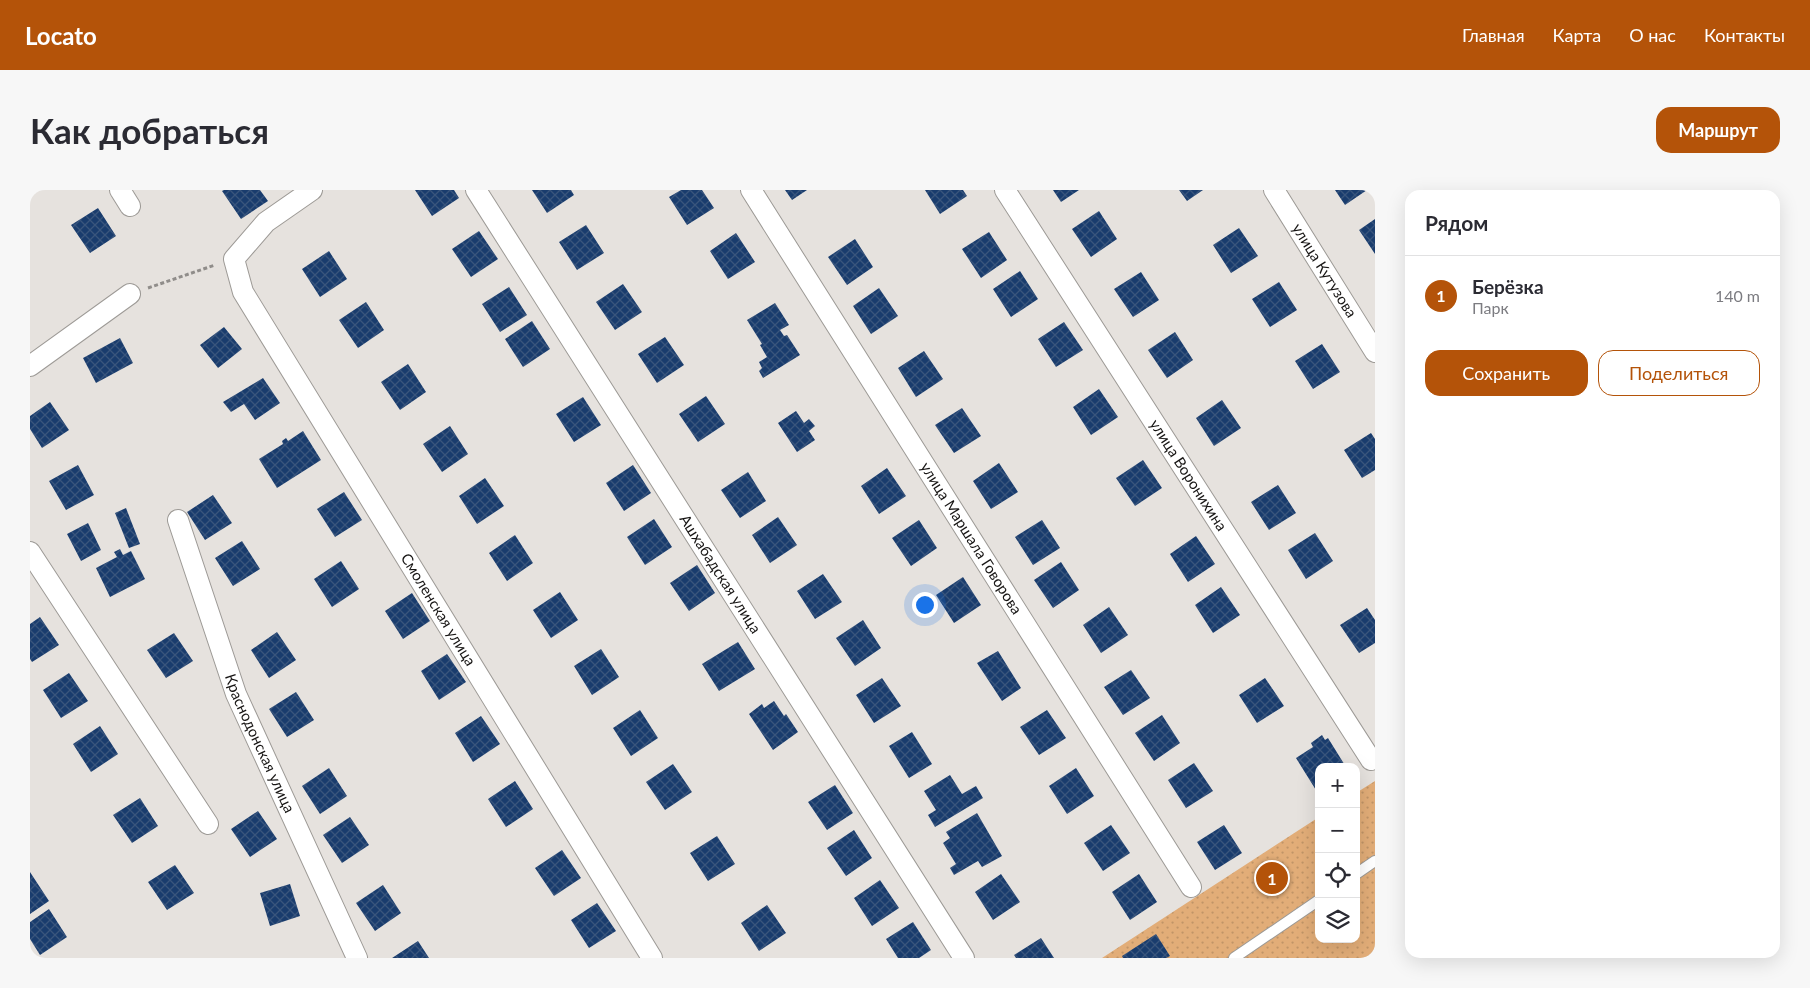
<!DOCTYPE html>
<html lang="ru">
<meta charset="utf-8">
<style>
:root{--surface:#fff;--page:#f7f7f7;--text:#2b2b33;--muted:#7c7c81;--line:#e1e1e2;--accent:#b45309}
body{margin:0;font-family:Lato,sans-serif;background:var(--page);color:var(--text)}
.controls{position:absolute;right:15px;bottom:15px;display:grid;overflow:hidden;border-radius:10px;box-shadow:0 5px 20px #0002}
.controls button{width:45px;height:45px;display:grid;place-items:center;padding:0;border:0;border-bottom:1px solid var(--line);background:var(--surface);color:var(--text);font:25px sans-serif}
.you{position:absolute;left:894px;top:414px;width:18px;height:18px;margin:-12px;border:4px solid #fff;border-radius:50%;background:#1a73e8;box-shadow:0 0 0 8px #1a73e833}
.badge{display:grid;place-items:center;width:32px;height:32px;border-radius:50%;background:var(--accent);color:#fff;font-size:16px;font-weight:700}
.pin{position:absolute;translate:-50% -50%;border:2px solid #fff;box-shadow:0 1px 5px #0006}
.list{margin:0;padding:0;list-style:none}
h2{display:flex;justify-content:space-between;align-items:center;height:65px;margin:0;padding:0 20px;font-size:21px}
h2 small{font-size:16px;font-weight:400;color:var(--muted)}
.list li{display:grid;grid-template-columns:32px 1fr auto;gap:15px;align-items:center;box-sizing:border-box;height:80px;padding:0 20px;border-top:1px solid var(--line)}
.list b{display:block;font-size:19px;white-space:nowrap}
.list p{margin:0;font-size:16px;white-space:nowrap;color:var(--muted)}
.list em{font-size:16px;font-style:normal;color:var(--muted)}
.actions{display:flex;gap:10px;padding:15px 20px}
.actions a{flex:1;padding:11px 0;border:1px solid var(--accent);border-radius:15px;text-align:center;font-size:18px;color:var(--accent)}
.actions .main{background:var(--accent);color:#fff}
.icon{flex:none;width:28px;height:28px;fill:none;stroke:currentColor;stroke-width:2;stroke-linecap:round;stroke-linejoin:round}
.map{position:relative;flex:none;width:1345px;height:768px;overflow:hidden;border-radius:15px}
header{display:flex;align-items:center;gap:30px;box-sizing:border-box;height:70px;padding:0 25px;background:var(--accent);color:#fff}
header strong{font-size:24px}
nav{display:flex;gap:28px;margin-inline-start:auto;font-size:18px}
.intro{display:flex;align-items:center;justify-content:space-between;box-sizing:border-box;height:120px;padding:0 30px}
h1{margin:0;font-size:35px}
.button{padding:12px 22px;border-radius:15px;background:var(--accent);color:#fff;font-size:18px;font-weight:700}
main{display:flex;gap:30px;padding:0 30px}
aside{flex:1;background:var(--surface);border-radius:15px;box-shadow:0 5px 20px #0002}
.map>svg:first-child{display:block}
</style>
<header>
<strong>Locato</strong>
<nav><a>Главная</a><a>Карта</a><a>О нас</a><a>Контакты</a></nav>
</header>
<div class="intro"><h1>Как добраться</h1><a class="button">Маршрут</a></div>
<main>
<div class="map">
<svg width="1345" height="768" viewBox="0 0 1345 768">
<defs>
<pattern id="garden-dots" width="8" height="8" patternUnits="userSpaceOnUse" patternTransform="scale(1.25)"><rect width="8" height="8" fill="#e2ad78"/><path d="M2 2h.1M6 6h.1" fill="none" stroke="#c19467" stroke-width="1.8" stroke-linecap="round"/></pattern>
<pattern id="building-cross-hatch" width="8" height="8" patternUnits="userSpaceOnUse" patternTransform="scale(1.25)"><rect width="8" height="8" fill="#193c6d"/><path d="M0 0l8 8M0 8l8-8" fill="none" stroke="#39557c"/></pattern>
</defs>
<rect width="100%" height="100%" fill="#e6e2de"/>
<!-- garden -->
<path fill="url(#garden-dots)" d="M 1345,591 L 1345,768 L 1072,768 L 1289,627 L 1289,749 L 1326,749 L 1326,603 Z"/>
<!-- building -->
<path fill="url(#building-cross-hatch)" d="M 194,0 L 230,0 L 238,11 L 211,29 L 192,1 Z
M 385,0 L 424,0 L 429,8 L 402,26 Z
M 502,0 L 541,0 L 544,5 L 517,23 Z
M 651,0 L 672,0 L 684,18 L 657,35 L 639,7 Z
M 755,0 L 777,0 L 762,10 Z
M 895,0 L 933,0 L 937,6 L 910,24 Z
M 1023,0 L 1049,0 L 1031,12 Z
M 1149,0 L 1173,0 L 1157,11 Z
M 1305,0 L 1337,0 L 1315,15 Z
M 68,18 L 86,46 L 60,63 L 41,35 Z
M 1069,21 L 1087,49 L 1061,67 L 1042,39 Z
M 1345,29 L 1345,64 L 1329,40 Z
M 556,35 L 574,63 L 547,80 L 529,52 Z
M 1209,38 L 1228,66 L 1201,83 L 1183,55 Z
M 449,41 L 468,69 L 441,87 L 422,59 Z
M 959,42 L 977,70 L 951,88 L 932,59 Z
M 706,43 L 725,72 L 698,89 L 680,61 Z
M 825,49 L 843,77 L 817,95 L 798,67 Z
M 299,61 L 317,89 L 290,107 L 272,79 Z
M 990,81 L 1008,109 L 981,127 L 963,99 Z
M 1111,82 L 1129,110 L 1103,127 L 1084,99 Z
M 1249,92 L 1267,120 L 1240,137 L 1222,109 Z
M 593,94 L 612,122 L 585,140 L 566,112 Z
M 479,97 L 497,125 L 470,142 L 452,114 Z
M 849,98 L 868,126 L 841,144 L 823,116 Z
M 336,112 L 354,140 L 328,158 L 309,130 Z
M 745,113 L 759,135 L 750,140 L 754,146 L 757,145 L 770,165 L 733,188 L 729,181 L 732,178 L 729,172 L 737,167 L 730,155 L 732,154 L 717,130 Z
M 502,131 L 520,159 L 493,177 L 475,149 Z
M 1034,132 L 1053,160 L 1026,177 L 1008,149 Z
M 194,137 L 212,159 L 188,178 L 170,155 Z
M 1145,142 L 1163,170 L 1137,188 L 1118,160 Z
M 635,147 L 654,175 L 627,193 L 608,164 Z
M 90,148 L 103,173 L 66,193 L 53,168 Z
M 1292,154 L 1310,182 L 1283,199 L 1265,171 Z
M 894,161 L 913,189 L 886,207 L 868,178 Z
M 378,174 L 396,202 L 370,220 L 351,192 Z
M 233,188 L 250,213 L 225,230 L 214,214 L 201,222 L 193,212 Z
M 1069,199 L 1088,227 L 1061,245 L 1043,217 Z
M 676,206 L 695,234 L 668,252 L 649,224 Z
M 553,207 L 571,235 L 544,252 L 526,224 Z
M 1192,210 L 1211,238 L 1184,256 L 1166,228 Z
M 20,212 L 39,240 L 12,258 L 0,239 L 0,226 Z
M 932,218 L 951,246 L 924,263 L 905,235 Z
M 766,221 L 774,233 L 779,229 L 785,236 L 779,241 L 785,250 L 767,262 L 748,233 Z
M 420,236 L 438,264 L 412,282 L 393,254 Z
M 273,241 L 291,270 L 247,298 L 229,269 L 253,254 L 252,251 L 256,248 L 258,251 Z
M 1341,243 L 1345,249 L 1345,280 L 1332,288 L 1314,260 Z
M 1113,270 L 1132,298 L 1105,316 L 1086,288 Z
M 969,273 L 988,302 L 961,319 L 943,291 Z
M 48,275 L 64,305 L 36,320 L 19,291 Z
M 603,275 L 621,303 L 594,321 L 576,293 Z
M 857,278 L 876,306 L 849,324 L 831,296 Z
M 718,282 L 736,311 L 710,328 L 691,300 Z
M 455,288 L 474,316 L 447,334 L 429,306 Z
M 1248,295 L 1266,323 L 1239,340 L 1221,312 Z
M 314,302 L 332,330 L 305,347 L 287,319 Z
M 183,305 L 202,333 L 175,350 L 157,322 Z
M 96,318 L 110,354 L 99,358 L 85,323 Z
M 748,327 L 767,355 L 740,373 L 722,345 Z
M 624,329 L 642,357 L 615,375 L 597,347 Z
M 889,330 L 907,358 L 881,376 L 862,348 Z
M 1012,330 L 1030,358 L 1003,375 L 985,347 Z
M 58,333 L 71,360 L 51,371 L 37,344 Z
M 1285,343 L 1303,371 L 1276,389 L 1258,360 Z
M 485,345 L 503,373 L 477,391 L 459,363 Z
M 1166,346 L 1185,374 L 1158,392 L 1140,364 Z
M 212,351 L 230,379 L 203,396 L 185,368 Z
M 90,359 L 93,365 L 101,361 L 115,389 L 80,407 L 66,378 L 87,367 L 84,362 Z
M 311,371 L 329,399 L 302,417 L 284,389 Z
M 1031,372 L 1049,400 L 1023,418 L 1004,390 Z
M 667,375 L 685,403 L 659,421 L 640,393 Z
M 793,384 L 812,412 L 785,429 L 767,401 Z
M 933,387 L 951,415 L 924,433 L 906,405 Z
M 1191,397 L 1210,425 L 1183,443 L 1165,415 Z
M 530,402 L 548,430 L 521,448 L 503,420 Z
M 382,403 L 400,431 L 373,449 L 355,421 Z
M 1079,417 L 1098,445 L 1071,463 L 1053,435 Z
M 1337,418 L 1345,430 L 1345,453 L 1329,463 L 1310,435 Z
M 10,427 L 29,455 L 2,472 L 0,469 L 0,434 Z
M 833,430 L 851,458 L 825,476 L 806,448 Z
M 247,442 L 266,470 L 239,488 L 221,460 Z
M 144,443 L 163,471 L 136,488 L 117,460 Z
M 708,452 L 725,479 L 689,501 L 672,474 Z
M 571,459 L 589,487 L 562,505 L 544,476 Z
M 968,461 L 991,498 L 972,511 L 947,473 Z
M 417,464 L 436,492 L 409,510 L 391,481 Z
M 1101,480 L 1120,508 L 1093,525 L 1074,497 Z
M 39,483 L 58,511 L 31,528 L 13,500 Z
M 852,488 L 871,516 L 844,533 L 826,505 Z
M 1235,488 L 1254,516 L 1227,533 L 1209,505 Z
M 266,502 L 284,530 L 257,547 L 239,519 Z
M 744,511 L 754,526 L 756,524 L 768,542 L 743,560 L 719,524 L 732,514 L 734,518 Z
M 610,520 L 628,548 L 601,566 L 583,538 Z
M 1017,520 L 1036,548 L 1009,565 L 990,537 Z
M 1132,525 L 1150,553 L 1124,571 L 1105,543 Z
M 451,526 L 470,554 L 443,572 L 425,543 Z
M 70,536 L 88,564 L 61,582 L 43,554 Z
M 882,542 L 902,574 L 879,588 L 859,556 Z
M 1292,545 L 1295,550 L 1298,548 L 1316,577 L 1289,577 L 1289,605 L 1266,568 L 1283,557 L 1281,553 Z
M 1164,573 L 1183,601 L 1156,618 L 1138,590 Z
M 643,574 L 662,602 L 635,620 L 616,592 Z
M 299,578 L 317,606 L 290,624 L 272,596 Z
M 1046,578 L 1064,606 L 1037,624 L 1019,596 Z
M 920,585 L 932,604 L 946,596 L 953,608 L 905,637 L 898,625 L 906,620 L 894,601 Z
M 485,591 L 503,619 L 476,637 L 458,609 Z
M 805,595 L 823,623 L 797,640 L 778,612 Z
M 110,608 L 128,636 L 102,653 L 83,625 Z
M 228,621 L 247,649 L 220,667 L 201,639 Z
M 947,623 L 972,666 L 952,677 L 948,671 L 924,685 L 920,678 L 926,674 L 913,653 L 920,648 L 916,642 Z
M 320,627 L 339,655 L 312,673 L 293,645 Z
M 1081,635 L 1100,663 L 1073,681 L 1054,653 Z
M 1194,635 L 1212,663 L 1185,680 L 1167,652 Z
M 824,640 L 842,668 L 816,686 L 797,658 Z
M 687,646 L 705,674 L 678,691 L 660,663 Z
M 532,660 L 551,688 L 524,706 L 505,678 Z
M 145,675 L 164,703 L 137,720 L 118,692 Z
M 0,682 L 19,711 L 0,724 Z
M 971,684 L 990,712 L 963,730 L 945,702 Z
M 1109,684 L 1127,712 L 1100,730 L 1082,702 Z
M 850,690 L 869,718 L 842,736 L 824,708 Z
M 260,694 L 270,726 L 240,736 L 230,703 Z
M 353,695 L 371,723 L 345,741 L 326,713 Z
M 567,713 L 586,741 L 559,758 L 541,730 Z
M 737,715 L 756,743 L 729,761 L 711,733 Z
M 19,719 L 37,747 L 10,765 L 0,749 L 0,732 Z
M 883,732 L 901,760 L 889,768 L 868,768 L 856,749 Z
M 1126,744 L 1140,766 L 1136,768 L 1093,768 L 1092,766 Z
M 1011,748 L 1024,768 L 986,768 L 984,765 Z
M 388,751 L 399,768 L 362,768 Z"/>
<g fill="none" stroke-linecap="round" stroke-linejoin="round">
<!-- lane casing -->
<g stroke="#9d9a96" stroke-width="12">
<path id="lane" d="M 1326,684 L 1345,671
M 1204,768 L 1289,710"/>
</g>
<!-- street casing -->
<g stroke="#9d9a96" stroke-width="22">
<g id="street">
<path d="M 90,0 L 100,16"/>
<path id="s1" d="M 282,0 L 236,32 L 204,69 L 213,102 L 622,768"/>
<path id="s2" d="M 446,0 L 934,768"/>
<path id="s3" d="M 721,0 L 1161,697"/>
<path id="s4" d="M 975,0 L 1341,570"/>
<path id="s5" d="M 1244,0 L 1345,162"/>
<path d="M 0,176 L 100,104"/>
<path id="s6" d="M 148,330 L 206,504 L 327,768"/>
<path d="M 0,362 L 178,634"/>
</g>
</g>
<!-- path -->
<path stroke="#908d8a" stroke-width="3" stroke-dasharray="4 2.5" stroke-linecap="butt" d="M 118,98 L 185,75"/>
<!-- lane -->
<use href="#lane" stroke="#fff" stroke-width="10"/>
<!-- street -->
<use href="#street" stroke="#fff" stroke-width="20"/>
</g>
<g text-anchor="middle" stroke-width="5" stroke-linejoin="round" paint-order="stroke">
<!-- street labels -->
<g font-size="15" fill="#171514" stroke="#f3efeb">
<text dy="5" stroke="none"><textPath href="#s5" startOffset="95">улица Кутузова</textPath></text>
<text dy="5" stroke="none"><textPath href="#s4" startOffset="339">улица Воронихина</textPath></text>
<text dy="5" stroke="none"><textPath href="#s3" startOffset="412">улица Маршала Говорова</textPath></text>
<text dy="5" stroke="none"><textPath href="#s2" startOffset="455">Ашхабадская улица</textPath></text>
<text dy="5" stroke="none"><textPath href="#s1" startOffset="512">Смоленская улица</textPath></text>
<text dy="5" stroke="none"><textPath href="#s6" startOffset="238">Краснодонская улица</textPath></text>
</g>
</g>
</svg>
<div class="controls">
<button>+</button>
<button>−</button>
<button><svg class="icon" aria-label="locate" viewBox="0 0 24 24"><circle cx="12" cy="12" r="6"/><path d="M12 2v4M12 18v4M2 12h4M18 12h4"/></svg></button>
<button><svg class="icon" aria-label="layers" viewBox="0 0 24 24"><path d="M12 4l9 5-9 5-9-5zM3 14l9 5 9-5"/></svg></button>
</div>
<div class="you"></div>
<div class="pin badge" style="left:1242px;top:688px">1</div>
</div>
<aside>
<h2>Рядом<small></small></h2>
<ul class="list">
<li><span class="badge">1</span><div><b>Берёзка</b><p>Парк</p></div><em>140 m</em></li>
</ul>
<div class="actions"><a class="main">Сохранить</a><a>Поделиться</a></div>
</aside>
</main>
